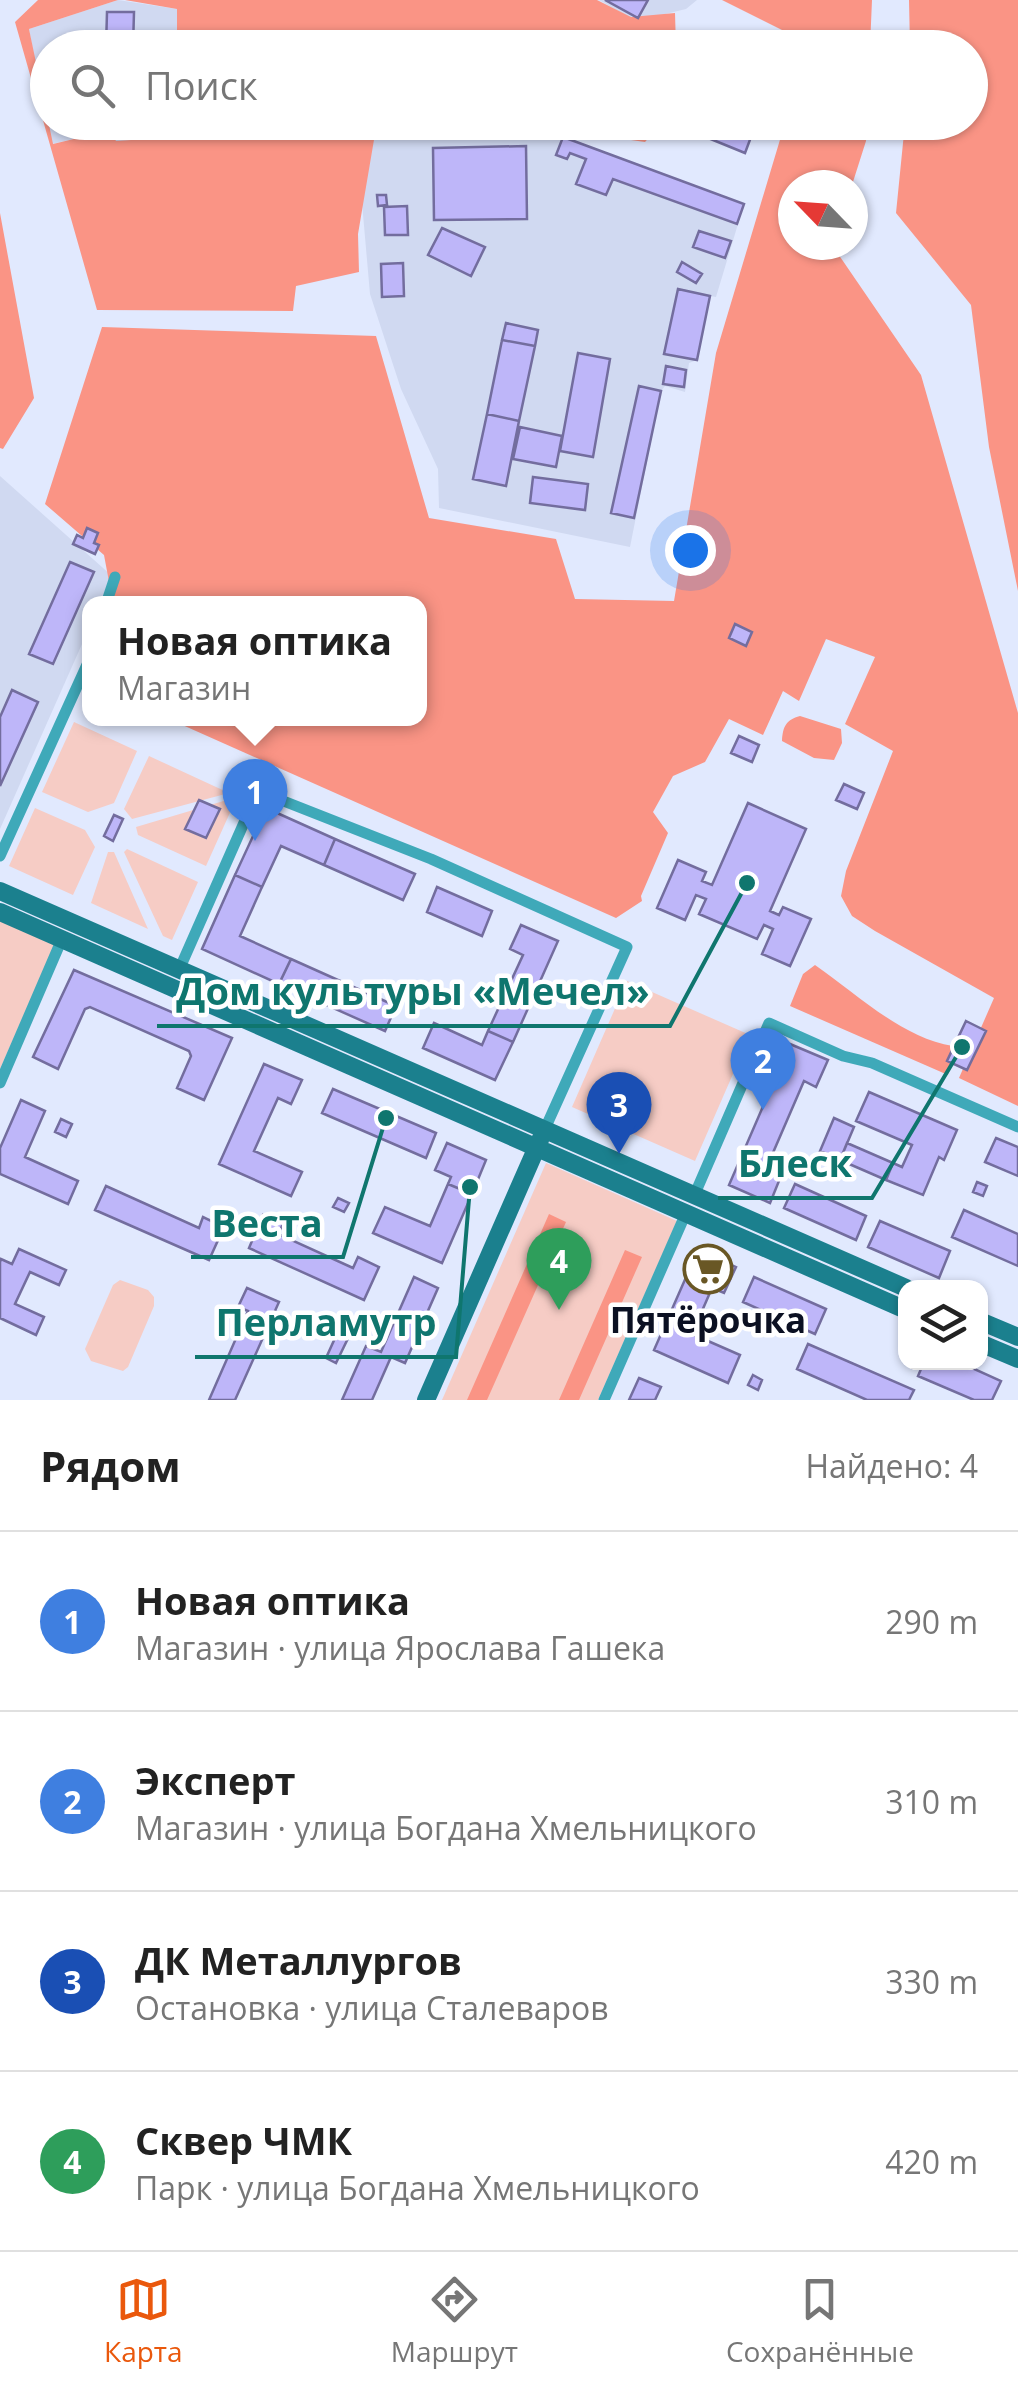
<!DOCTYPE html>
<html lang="ru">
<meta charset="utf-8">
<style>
:root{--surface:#fff;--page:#f6f6f6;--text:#222;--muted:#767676;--line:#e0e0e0;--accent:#ea580c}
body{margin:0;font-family:"Open Sans",sans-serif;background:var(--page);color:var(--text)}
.controls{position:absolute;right:30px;bottom:30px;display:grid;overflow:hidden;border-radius:20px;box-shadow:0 2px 8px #0004}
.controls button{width:90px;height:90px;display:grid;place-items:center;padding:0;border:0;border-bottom:2px solid var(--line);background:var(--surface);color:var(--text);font:50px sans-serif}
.compass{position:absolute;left:778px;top:170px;width:90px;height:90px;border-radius:50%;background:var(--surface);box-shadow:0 2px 8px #0004;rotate:295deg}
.you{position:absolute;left:690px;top:550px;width:35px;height:35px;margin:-25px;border:8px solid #fff;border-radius:50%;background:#1a73e8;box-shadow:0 0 0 15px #1a73e833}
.badge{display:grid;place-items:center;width:65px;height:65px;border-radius:50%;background:var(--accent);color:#fff;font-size:32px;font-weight:700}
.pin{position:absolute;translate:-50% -82px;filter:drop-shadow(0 2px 5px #0008)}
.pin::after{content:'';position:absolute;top:52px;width:35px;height:30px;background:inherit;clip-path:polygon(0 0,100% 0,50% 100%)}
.popup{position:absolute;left:82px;top:596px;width:345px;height:130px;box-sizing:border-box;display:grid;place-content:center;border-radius:20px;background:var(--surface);filter:drop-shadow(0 2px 8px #0005);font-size:32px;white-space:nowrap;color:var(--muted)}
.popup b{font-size:38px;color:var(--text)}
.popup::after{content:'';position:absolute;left:50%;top:100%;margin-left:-20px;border:20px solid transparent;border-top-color:var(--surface)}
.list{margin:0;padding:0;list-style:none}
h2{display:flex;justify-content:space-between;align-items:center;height:130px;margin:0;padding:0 40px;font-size:42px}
h2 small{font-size:32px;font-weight:400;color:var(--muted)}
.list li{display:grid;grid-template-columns:65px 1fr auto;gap:30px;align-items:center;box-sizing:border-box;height:180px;padding:0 40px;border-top:2px solid var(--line)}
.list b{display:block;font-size:38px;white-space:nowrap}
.list p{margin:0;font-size:32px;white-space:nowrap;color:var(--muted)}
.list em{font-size:32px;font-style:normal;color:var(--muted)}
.icon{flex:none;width:55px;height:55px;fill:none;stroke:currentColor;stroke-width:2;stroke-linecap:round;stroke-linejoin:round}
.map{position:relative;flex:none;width:1018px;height:1400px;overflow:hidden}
.search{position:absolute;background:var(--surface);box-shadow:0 2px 8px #0004;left:30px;right:30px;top:30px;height:110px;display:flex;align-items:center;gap:25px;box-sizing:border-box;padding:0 35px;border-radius:55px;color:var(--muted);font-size:38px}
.sheet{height:850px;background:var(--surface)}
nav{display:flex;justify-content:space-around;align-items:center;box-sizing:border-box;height:140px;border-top:2px solid var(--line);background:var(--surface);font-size:28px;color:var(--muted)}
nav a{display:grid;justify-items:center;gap:5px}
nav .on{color:var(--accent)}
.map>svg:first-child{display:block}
</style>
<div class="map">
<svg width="1018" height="1400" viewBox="0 0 1018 1400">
<rect width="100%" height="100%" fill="#e1e9fe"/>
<!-- built -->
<path fill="#d0d9f1" d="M 118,0 L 177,9 L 177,47 L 48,48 L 48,122 L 177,123 L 176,137 L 116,141 L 111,130 L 52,144 L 48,131 L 29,29 Z
M 599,0 L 697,0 L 686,9 L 636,21 Z
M 355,123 L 387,123 L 524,137 L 563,137 L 744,204 L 716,297 L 710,296 L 697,360 L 689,363 L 685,392 L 665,386 L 661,391 L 630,547 L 439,508 L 438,469 L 401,389 L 370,294 Z
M 0,476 L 112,576 L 100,603 L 90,604 L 90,626 L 0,829 Z"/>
<!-- green -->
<path fill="#f6ccc5" d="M 74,722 L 137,751 L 114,803 L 88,812 L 42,792 Z
M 149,756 L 229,793 L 132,819 L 124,809 Z
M 237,797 L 206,866 L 138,835 L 136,827 Z
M 35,808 L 85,830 L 95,847 L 73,895 L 9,866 Z
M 127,849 L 198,882 L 172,940 L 163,936 L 124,852 Z
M 108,852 L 114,852 L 148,929 L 91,903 Z
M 0,920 L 55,944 L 0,1069 Z
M 627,981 L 750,1035 L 695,1161 L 572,1107 Z
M 546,1163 L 677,1221 L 598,1400 L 442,1400 Z
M 120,1280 L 148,1290 L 154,1297 L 154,1306 L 128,1367 L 123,1371 L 91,1361 L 85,1349 L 113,1285 Z"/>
<!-- forest -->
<path fill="#fa9485" d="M 38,0 L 118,0 L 29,29 L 53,144 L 111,130 L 116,141 L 176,137 L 177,122 L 554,123 L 496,140 L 376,128 L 358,234 L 359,272 L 296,286 L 293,311 L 97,310 L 15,22 Z
M 125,0 L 597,0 L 631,17 L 675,13 L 676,47 L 177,47 L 177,9 Z
M 722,0 L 872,0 L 870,47 L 807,47 L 808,43 Z
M 909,0 L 1018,0 L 1018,591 L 989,447 L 971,305 L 896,213 L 905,123 L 970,122 L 970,48 L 910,47 Z
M 589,123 L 662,122 L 662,123 L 645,142 L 631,140 Z
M 785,123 L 867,123 L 866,141 L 852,185 L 793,185 L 793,245 L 832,245 L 921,375 L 1018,713 L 1018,1106 L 959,1078 L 994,998 L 875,931 L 852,916 L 841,896 L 846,871 L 893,751 L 845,724 L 875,657 L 826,639 L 799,701 L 783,691 L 763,735 L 729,719 L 705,762 L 673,776 L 653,812 L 668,833 L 641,896 L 642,901 L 616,918 L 169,719 L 420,718 L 420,604 L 113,603 L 104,555 L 45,504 L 102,327 L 376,336 L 429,518 L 556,539 L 575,599 L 674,601 L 716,353 Z
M 0,213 L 34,398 L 3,449 L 0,448 Z
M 800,716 L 841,729 L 842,743 L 834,760 L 814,758 L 782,741 C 783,726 786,720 800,716 Z
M 815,965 C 857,994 902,1038 953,1046 L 948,1075 L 790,1006 L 803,974 Z
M 549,1214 L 566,1222 L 487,1400 L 467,1400 Z
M 625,1250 L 642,1257 L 579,1400 L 559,1400 Z"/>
<!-- building -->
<path fill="#beb6f9" stroke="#736d9e" stroke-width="2.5" d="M 605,0 L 648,0 L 638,18 Z
M 107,12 L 134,12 L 133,48 L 106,48 Z
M 669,122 L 715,122 L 751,137 L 745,153 Z
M 563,137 L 744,204 L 737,224 L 613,179 L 606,195 L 576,184 L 586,159 L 570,153 L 567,159 L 556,155 Z
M 526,146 L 527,219 L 434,220 L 433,148 Z
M 377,195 L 386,195 L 387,205 L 378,206 Z
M 407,206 L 408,235 L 385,235 L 384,207 Z
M 442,228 L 485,247 L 471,276 L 428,255 Z
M 699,231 L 731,241 L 725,258 L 693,247 Z
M 682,262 L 702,274 L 696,283 L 677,272 Z
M 403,263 L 404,296 L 382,297 L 381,264 Z
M 678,289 L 710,296 L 697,360 L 664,354 Z
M 506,323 L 538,330 L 535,346 L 502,340 Z
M 502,340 L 535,346 L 519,421 L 487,414 Z
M 578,353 L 610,359 L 593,457 L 560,451 Z
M 666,366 L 686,370 L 684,387 L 663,384 Z
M 639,386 L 661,391 L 634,518 L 611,513 Z
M 487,414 L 519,421 L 506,486 L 473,479 Z
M 520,427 L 562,436 L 556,467 L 513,459 Z
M 533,477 L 588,484 L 585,510 L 530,503 Z
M 87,528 L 98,533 L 94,543 L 99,545 L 95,554 L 73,544 L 77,535 L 83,538 Z
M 70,562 L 94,572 L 53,664 L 29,654 Z
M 735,624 L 752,632 L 746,646 L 729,638 Z
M 12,690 L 38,702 L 0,786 L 0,717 Z
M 739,736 L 759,745 L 752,762 L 731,753 Z
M 844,784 L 864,793 L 857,809 L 836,800 Z
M 199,800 L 220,809 L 206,838 L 185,829 Z
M 748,803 L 806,829 L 770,911 L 779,915 L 783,907 L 811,919 L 790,966 L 762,954 L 773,929 L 764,925 L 757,939 L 699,914 L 706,899 L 696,895 L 685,920 L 657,908 L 678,860 L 706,872 L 702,881 L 712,885 Z
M 266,808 L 335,839 L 324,865 L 281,846 L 262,887 L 235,875 Z
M 114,815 L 123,819 L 113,841 L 104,836 Z
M 335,839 L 415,874 L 403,900 L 324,865 Z
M 235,875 L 262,887 L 240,936 L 291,959 L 279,984 L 202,949 Z
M 437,887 L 492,911 L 482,936 L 427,912 Z
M 521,925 L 558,941 L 513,1042 L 488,1031 L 523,955 L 510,949 Z
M 291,959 L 396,1006 L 385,1031 L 279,984 Z
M 74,970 L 232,1038 L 204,1100 L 177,1088 L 191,1056 L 189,1051 L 90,1007 L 85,1009 L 58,1069 L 33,1057 Z
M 966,1021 L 986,1031 L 967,1070 L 947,1061 Z
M 434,1023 L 482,1045 L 488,1031 L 513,1042 L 495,1080 L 423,1048 Z
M 790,1044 L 828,1060 L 816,1087 L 804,1081 L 766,1169 L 781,1176 L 770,1203 L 729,1185 Z
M 264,1064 L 302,1080 L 291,1104 L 278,1098 L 254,1151 L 302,1172 L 291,1196 L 219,1164 Z
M 333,1089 L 436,1133 L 426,1158 L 322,1113 Z
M 869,1092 L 957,1130 L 944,1160 L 939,1157 L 923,1195 L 886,1180 L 893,1163 L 902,1167 L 912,1145 L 856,1121 Z
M 21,1100 L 45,1111 L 25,1157 L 78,1181 L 68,1204 L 0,1174 L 0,1148 Z
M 834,1118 L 854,1127 L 840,1160 L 820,1151 Z
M 61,1119 L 72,1124 L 66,1137 L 55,1132 Z
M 996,1138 L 1018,1147 L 1018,1176 L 985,1162 Z
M 447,1143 L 486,1160 L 472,1194 L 448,1184 L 451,1177 L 435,1170 Z
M 847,1143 L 893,1163 L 886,1180 L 840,1160 Z
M 977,1182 L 987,1186 L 983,1196 L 973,1192 Z
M 448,1184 L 472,1194 L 442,1263 L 373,1233 L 385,1207 L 430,1226 Z
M 795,1184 L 866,1216 L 856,1240 L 784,1208 Z
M 106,1186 L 199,1228 L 203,1217 L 224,1227 L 209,1260 L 95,1210 Z
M 338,1198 L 349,1203 L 344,1212 L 333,1207 Z
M 964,1210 L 1018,1234 L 1018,1266 L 952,1237 Z
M 263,1215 L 283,1224 L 278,1234 L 353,1268 L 358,1257 L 379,1267 L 364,1300 L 249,1248 Z
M 880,1221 L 950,1251 L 939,1278 L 868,1247 Z
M 19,1249 L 66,1270 L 59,1285 L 30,1272 L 15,1304 L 44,1317 L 36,1335 L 0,1318 L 0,1262 L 1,1259 L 12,1264 Z
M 698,1250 L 736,1267 L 724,1293 L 712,1288 L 692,1334 L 740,1355 L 728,1383 L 654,1350 Z
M 414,1277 L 438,1288 L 405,1363 L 391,1357 L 372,1400 L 342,1400 L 366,1346 L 381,1352 Z
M 754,1277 L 826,1309 L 815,1334 L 743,1302 Z
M 247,1288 L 279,1302 L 235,1400 L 209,1400 L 248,1311 L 238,1307 Z
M 341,1325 L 352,1330 L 336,1363 L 326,1358 Z
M 808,1344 L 914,1390 L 909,1400 L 867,1400 L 797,1369 Z
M 924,1362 L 959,1362 L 1001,1381 L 992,1400 L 974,1400 L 918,1376 Z
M 753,1375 L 762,1380 L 758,1390 L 748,1385 Z
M 639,1378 L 661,1387 L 655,1400 L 629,1400 Z"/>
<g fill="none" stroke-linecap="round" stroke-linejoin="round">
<!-- minor -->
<path stroke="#3fa9b9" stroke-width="11" d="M 106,604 L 115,577
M 0,856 L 90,658
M 179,970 L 258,791 L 431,859 L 627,947 L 544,1131
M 0,1083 L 62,939
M 694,1196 L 769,1023 L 843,1056 L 872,1063 L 1018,1127
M 604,1400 L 686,1213"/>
<!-- secondary -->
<path stroke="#1b808e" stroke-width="18" d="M 0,891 L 906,1288
M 0,912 L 906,1310
M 980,1321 L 1018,1337
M 980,1343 L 1018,1359
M 426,1400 L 540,1140"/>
</g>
<!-- icons -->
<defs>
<g id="supermarket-ring" transform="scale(2.5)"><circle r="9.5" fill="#fff" stroke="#695725" stroke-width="1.5"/><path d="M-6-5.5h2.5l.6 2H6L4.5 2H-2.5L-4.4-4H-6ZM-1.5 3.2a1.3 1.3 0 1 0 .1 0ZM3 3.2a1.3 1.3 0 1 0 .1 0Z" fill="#695725"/></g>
</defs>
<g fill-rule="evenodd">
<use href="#supermarket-ring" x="708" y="1269"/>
</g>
<g text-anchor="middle" stroke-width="9" stroke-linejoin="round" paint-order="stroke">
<!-- poi labels -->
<g font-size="35" font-weight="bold" fill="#0b1022" stroke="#fff">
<text x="708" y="1333">Пятёрочка</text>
</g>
</g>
<!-- callouts -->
<path fill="none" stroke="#0f766e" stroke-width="4" d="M747 883L670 1026H157M962 1047L872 1198H718M386 1118L343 1257H191M470 1187L456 1357H195"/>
<g fill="#0f766e" stroke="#fff" stroke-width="4">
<circle cx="747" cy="883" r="10"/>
<circle cx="962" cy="1047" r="10"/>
<circle cx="386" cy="1118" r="10"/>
<circle cx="470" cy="1187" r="10"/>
</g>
<g font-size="38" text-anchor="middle" font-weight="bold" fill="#0f766e" stroke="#fff" stroke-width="9" stroke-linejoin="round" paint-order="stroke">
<text x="413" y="1005">Дом культуры «Мечел»</text>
<text x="795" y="1177">Блеск</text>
<text x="267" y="1237">Веста</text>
<text x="326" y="1336">Перламутр</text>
</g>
</svg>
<div class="controls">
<button><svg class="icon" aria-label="layers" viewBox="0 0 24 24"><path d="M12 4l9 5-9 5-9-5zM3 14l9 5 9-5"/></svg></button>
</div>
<svg class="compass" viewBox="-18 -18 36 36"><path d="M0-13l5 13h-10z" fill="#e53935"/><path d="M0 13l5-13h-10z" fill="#767676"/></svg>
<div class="you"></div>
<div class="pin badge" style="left:255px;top:841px;background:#3f7fe0">1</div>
<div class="popup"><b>Новая оптика</b>Магазин</div>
<div class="pin badge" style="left:763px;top:1110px;background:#3f7fe0">2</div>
<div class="pin badge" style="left:619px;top:1154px;background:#1a4fb4">3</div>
<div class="pin badge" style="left:559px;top:1310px;background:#2e9e5b">4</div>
<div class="search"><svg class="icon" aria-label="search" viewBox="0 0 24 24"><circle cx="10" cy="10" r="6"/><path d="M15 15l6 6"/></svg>Поиск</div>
</div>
<section class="sheet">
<h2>Рядом<small>Найдено: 4</small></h2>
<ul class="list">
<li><span class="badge" style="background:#3f7fe0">1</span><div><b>Новая оптика</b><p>Магазин · улица Ярослава Гашека</p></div><em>290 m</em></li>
<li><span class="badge" style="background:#3f7fe0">2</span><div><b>Эксперт</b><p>Магазин · улица Богдана Хмельницкого</p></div><em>310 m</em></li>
<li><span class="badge" style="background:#1a4fb4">3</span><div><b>ДК Металлургов</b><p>Остановка · улица Сталеваров</p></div><em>330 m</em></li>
<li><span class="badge" style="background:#2e9e5b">4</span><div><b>Сквер ЧМК</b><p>Парк · улица Богдана Хмельницкого</p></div><em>420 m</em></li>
</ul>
</section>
<nav>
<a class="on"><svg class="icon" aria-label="map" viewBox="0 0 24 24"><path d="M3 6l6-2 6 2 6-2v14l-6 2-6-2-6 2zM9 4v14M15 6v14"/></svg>Карта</a>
<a><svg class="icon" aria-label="directions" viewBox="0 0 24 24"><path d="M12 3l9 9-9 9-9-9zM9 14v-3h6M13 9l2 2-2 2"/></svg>Маршрут</a>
<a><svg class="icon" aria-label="saved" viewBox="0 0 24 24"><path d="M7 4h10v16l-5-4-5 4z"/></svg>Сохранённые</a>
</nav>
